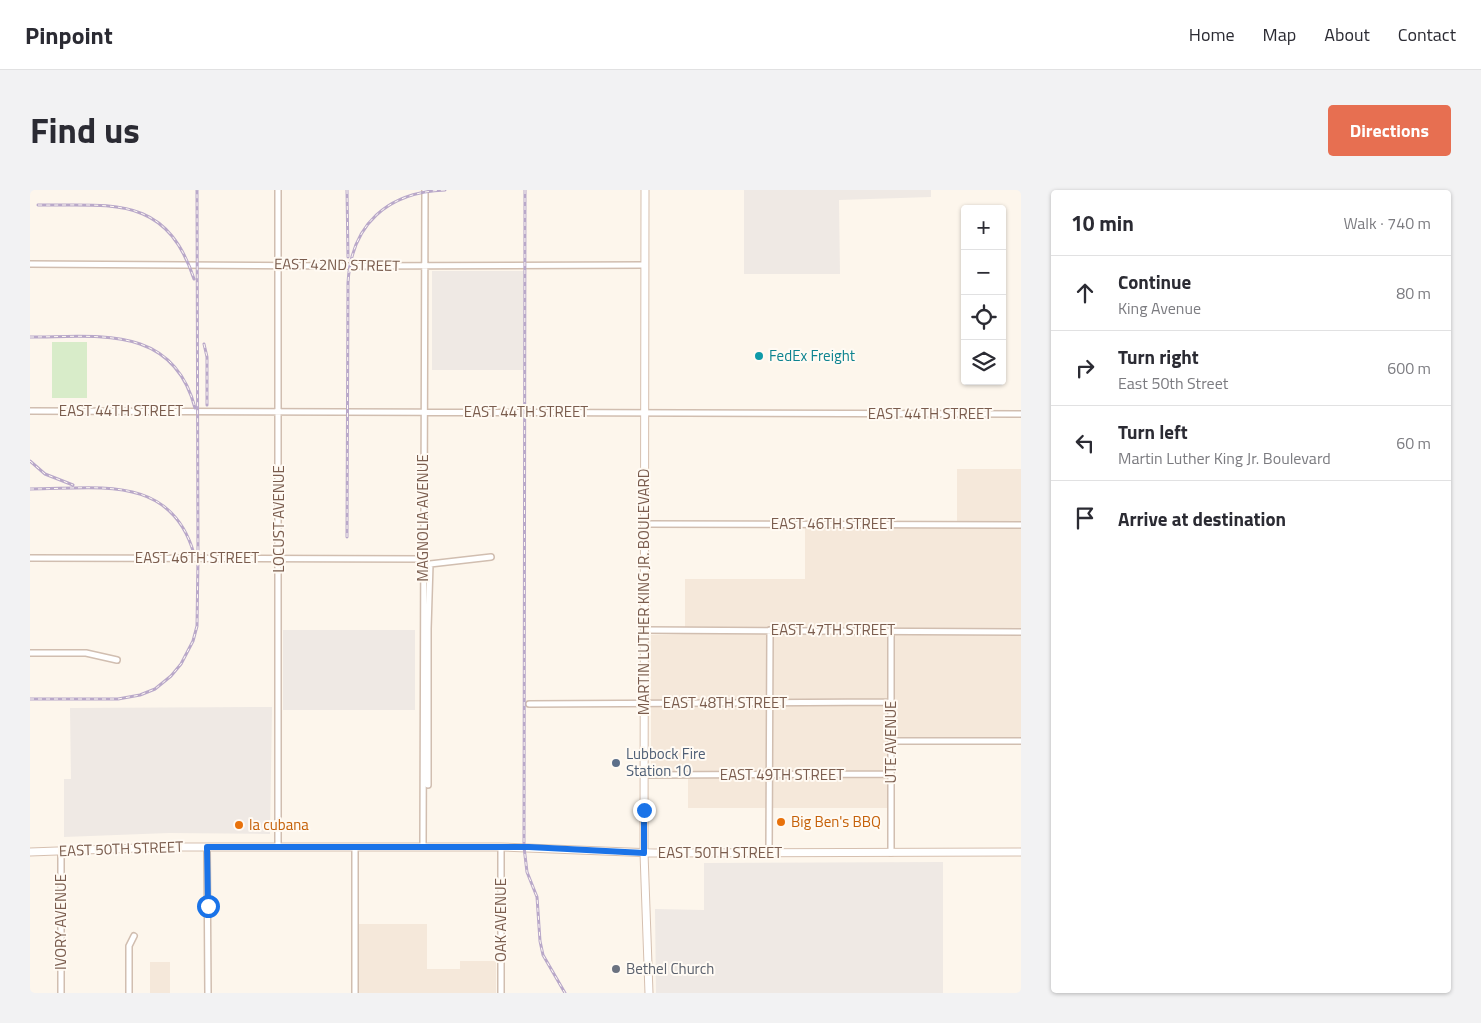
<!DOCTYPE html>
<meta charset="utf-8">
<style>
:root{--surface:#fff;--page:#f2f2f3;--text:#2b2b33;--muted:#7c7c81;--line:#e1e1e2;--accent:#e76f51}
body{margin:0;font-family:"Titillium Web",sans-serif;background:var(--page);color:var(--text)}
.controls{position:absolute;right:15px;top:15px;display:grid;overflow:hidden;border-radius:5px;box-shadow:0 1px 4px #0004}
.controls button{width:45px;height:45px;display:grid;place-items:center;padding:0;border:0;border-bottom:1px solid var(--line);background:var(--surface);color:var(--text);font:25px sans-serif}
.stop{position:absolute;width:15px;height:15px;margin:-11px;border:4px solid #1a73e8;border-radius:50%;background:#fff}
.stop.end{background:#1a73e8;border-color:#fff;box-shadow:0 1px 5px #0008}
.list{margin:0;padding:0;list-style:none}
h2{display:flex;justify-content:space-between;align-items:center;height:65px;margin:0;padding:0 20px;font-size:21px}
h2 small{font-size:16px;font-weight:400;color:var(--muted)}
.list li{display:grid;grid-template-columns:32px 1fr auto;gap:15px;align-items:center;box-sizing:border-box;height:75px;padding:0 20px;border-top:1px solid var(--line)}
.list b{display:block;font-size:19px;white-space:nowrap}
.list p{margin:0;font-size:16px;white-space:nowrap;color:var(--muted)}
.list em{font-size:16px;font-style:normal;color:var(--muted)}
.icon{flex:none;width:28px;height:28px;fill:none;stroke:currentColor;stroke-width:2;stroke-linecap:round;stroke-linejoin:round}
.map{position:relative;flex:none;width:991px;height:803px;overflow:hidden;border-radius:5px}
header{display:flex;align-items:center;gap:30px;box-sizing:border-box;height:70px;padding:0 25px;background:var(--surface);border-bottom:1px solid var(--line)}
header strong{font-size:24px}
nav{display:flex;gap:28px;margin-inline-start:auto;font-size:18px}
.intro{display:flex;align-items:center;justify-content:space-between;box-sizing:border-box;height:120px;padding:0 30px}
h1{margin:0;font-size:35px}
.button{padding:12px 22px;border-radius:5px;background:var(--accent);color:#fff;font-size:18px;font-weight:700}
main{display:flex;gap:30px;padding:0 30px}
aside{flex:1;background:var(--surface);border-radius:5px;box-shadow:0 1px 4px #0004}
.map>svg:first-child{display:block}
</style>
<header>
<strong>Pinpoint</strong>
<nav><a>Home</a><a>Map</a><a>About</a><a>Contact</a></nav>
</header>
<div class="intro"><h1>Find us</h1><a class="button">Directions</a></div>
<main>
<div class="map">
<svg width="991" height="803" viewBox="0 0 991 803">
<rect width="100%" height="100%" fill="#fdf6ec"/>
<!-- residential -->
<path fill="#f5e8da" d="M 927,279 L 991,279 L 991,548 L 858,548 L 857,618 L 658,618 L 658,581 L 621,581 L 621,445 L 655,444 L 655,389 L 775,389 L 775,336 L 927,337 Z
M 327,734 L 397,734 L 397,779 L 430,779 L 430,771 L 466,771 L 466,803 L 327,803 Z
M 120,772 L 140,772 L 140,803 L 120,803 Z"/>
<!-- industrial -->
<path fill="#efe9e4" d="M 714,0 L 901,0 L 901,7 L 809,10 L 810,84 L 714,84 Z
M 402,81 L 494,81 L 494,180 L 402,180 Z
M 253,440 L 385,440 L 385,520 L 253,520 Z
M 242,517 L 240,644 L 139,643 L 34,647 L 34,589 L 41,589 L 40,518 Z
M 913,672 L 913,803 L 626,803 L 625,719 L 674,720 L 674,673 Z"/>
<!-- green -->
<path fill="#d8ecc9" d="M 22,152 L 57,152 L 57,208 L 22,208 Z"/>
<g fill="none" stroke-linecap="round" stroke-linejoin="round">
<!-- street casing -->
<g stroke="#d1beb0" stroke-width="8">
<path id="street" d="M 248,0 L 248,657
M 0,74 L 318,76 L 614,75
M 0,221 C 330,221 661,224 991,224
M 614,334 L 991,335
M 0,368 L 394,369
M 614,440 L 991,442
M 861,441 L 861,663
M 0,463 L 56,463 L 87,470
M 499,514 L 861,512
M 861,551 L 991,551
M 614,585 L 860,584
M 398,595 L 398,439 L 400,374 L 461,367
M 177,657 L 178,803
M 393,657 L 395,0
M 471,657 L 471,803
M 739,664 L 740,440
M 31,803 L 31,661
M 99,803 L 99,756 L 104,746
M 325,803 L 325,657"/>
</g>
<!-- secondary casing -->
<g stroke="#d6c0b0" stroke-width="9">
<path id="secondary" d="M 615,0 L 614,663 L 619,803
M 0,662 L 135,657 L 471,657 L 624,663 L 991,662"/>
</g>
<!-- street -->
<use href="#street" stroke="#fff" stroke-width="5"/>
<!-- secondary -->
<use href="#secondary" stroke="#fff" stroke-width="7"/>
<!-- rail casing -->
<g stroke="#b9a8c9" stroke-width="3">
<path id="rail" d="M 317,0 L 318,67
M 495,0 L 494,657 L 497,682 L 507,707 L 510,751 L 513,765 L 535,803
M 8,15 C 82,16 136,4 164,89
M 0,147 C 68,147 143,134 165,218
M 174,154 L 177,167 L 177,215
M 0,271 L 15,284 L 43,295
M 0,299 C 67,299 141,283 164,364
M 317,347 L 318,93 C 321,34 358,2 415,0
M 0,509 L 88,509 L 110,505 L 125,499 L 141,486 L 151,474 L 163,451 L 167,436 L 168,368 L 167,0"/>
</g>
<!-- rail -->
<use href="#rail" stroke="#fffaf3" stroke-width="1" stroke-dasharray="4" stroke-linecap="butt"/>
</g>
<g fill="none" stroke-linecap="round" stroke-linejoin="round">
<!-- route -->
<path stroke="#1a73e8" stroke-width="6" d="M 178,716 L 177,657 L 499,657 L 614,663 L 614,620"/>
</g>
<!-- markers -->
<circle fill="#0f9aa8" stroke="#fffaf3" stroke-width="2" cx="729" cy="166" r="5"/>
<circle fill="#5c6f8a" stroke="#fffaf3" stroke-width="2" cx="586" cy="573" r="5"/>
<g fill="#e8710a" stroke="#fffaf3" stroke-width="2">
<circle cx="751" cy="632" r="5"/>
<circle cx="209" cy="635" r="5"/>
</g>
<circle fill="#6b7280" stroke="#fffaf3" stroke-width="2" cx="586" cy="779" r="5"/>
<g text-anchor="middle" stroke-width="4" stroke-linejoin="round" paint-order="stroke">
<!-- street labels -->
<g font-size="15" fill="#7a5c4d" stroke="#fffaf3">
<text transform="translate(307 75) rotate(1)" y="5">EAST 42ND STREET</text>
<text x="91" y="226">EAST 44TH STREET</text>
<text x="496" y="227">EAST 44TH STREET</text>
<text x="900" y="229">EAST 44TH STREET</text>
<text transform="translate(393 328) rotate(-90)" y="5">MAGNOLIA AVENUE</text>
<text transform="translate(249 329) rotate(-90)" y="5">LOCUST AVENUE</text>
<text x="803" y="339">EAST 46TH STREET</text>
<text x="167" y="373">EAST 46TH STREET</text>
<text transform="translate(614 402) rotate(-90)" y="5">MARTIN LUTHER KING JR. BOULEVARD</text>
<text x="803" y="445">EAST 47TH STREET</text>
<text x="695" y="518">EAST 48TH STREET</text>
<text transform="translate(861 552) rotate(-90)" y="5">UTE AVENUE</text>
<text x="752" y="590">EAST 49TH STREET</text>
<text transform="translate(91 659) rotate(-2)" y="5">EAST 50TH STREET</text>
<text x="690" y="668">EAST 50TH STREET</text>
<text transform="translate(471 730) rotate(-90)" y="5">OAK AVENUE</text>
<text transform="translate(31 732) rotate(-90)" y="5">IVORY AVENUE</text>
</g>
<!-- culture labels -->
<g font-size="15" fill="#0d838f" stroke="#fffaf3" text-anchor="start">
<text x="739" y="171">FedEx Freight</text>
</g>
<!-- service labels -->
<g font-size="15" fill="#4e5e75" stroke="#fffaf3" text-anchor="start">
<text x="596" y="569">Lubbock Fire<tspan x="596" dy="17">Station 10</tspan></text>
</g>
<!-- food labels -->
<g font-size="15" fill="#c56008" stroke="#fffaf3" text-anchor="start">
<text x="761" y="637">Big Ben's BBQ</text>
<text x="219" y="640">la cubana</text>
</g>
<!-- worship labels -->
<g font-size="15" fill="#5b616d" stroke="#fffaf3" text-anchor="start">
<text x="596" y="784">Bethel Church</text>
</g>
</g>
</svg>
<div class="controls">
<button>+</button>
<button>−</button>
<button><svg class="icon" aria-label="locate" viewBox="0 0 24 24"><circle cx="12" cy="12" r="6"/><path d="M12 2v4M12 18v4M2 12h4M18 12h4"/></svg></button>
<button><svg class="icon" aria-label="layers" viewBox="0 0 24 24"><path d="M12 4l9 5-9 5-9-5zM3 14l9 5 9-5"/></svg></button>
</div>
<div class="stop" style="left:178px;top:716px"></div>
<div class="stop end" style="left:614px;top:620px"></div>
</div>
<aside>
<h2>10 min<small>Walk · 740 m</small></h2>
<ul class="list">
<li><svg class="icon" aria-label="ahead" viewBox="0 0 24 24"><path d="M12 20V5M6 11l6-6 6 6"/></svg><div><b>Continue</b><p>King Avenue</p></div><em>80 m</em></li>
<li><svg class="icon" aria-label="right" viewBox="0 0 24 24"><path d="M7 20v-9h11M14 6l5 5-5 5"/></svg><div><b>Turn right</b><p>East 50th Street</p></div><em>600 m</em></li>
<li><svg class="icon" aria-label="left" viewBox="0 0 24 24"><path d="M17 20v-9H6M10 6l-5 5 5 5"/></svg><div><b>Turn left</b><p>Martin Luther King Jr. Boulevard</p></div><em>60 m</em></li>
<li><svg class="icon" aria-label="arrive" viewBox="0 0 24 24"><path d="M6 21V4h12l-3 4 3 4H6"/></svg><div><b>Arrive at destination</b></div></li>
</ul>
</aside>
</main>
